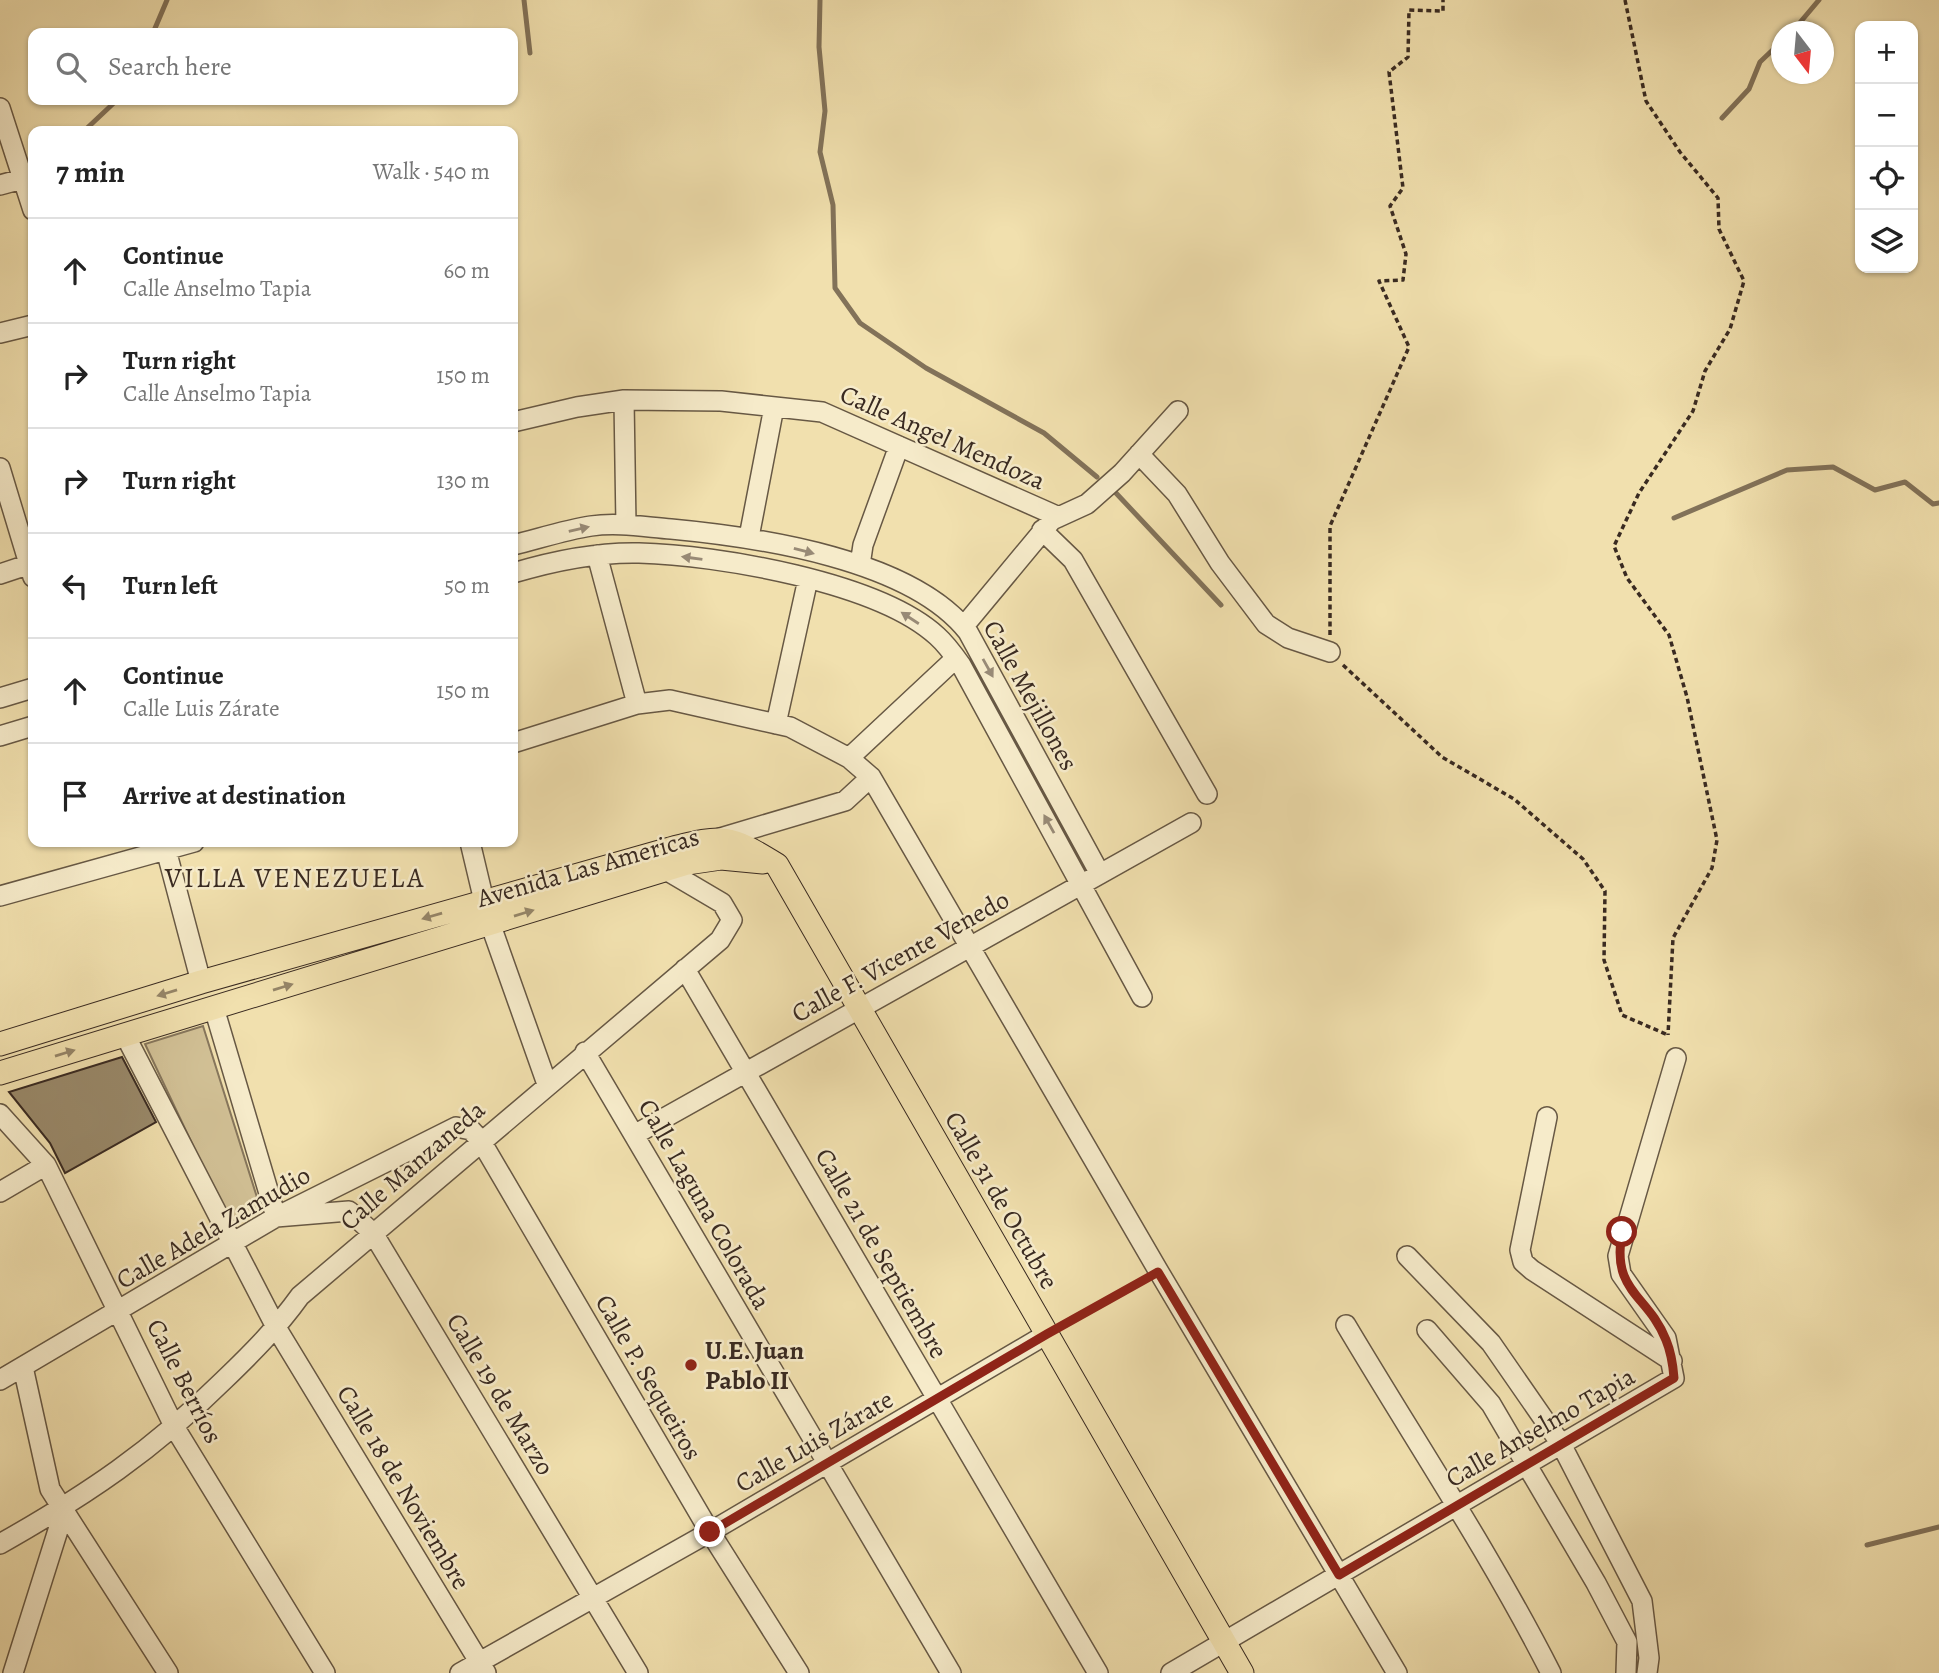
<!DOCTYPE html>
<meta charset="utf-8">
<style>
:root{--surface:#fff;--page:#f2f2f2;--text:#222;--muted:#767676;--line:#e0e0e0}
body{margin:0;font-family:Alegreya,serif;background:var(--page);color:var(--text)}
.controls{position:absolute;right:21px;top:21px;display:grid;overflow:hidden;border-radius:14px;box-shadow:0 2px 5px #0004}
.controls button{width:63px;height:63px;display:grid;place-items:center;padding:0;border:0;border-bottom:2px solid var(--line);background:var(--surface);color:var(--text);font:35px sans-serif}
.compass{position:absolute;left:1771px;top:21px;width:63px;height:63px;border-radius:50%;background:var(--surface);box-shadow:0 2px 5px #0004;rotate:164deg}
.stop{position:absolute;width:21px;height:21px;margin:-16px;border:5px solid #8f2418;border-radius:50%;background:#fff}
.stop.end{background:#8f2418;border-color:#fff;box-shadow:0 2px 7px #0008}
.list{margin:0;padding:0;list-style:none}
h2{display:flex;justify-content:space-between;align-items:center;height:91px;margin:0;padding:0 28px;font-size:30px}
h2 small{font-size:23px;font-weight:400;color:var(--muted)}
.list li{display:grid;grid-template-columns:46px 1fr auto;gap:21px;align-items:center;box-sizing:border-box;height:105px;padding:0 28px;border-top:2px solid var(--line)}
.list b{display:block;font-size:26px;white-space:nowrap}
.list p{margin:0;font-size:23px;white-space:nowrap;color:var(--muted)}
.list em{font-size:23px;font-style:normal;color:var(--muted)}
.icon{flex:none;width:38px;height:38px;fill:none;stroke:currentColor;stroke-width:2;stroke-linecap:round;stroke-linejoin:round}
.map{position:relative;flex:none;width:1939px;height:1673px;overflow:hidden}
.search{position:absolute;background:var(--surface);box-shadow:0 2px 5px #0004;left:28px;top:28px;width:490px;height:77px;display:flex;align-items:center;gap:18px;box-sizing:border-box;padding:0 24px;border-radius:14px;color:var(--muted);font-size:26px}
.panel{position:absolute;background:var(--surface);box-shadow:0 2px 5px #0004;left:28px;top:126px;width:490px;height:721px;border-radius:14px}
.map>svg:first-child{display:block}
</style>
<div class="map">
<svg width="1939" height="1673" viewBox="0 0 1939 1673">
<rect width="100%" height="100%" fill="#f1e0ae"/>
<filter id="stains"><feTurbulence type="fractalNoise" baseFrequency=".00286" numOctaves="4"/><feColorMatrix values="0 0 0 0 .2 0 0 0 0 .09 0 0 0 0 .02 0 0 0 .5 -.17"/></filter>
<radialGradient id="worn" r=".72"><stop offset=".6" stop-color="#630" stop-opacity="0"/><stop offset="1" stop-color="#630" stop-opacity=".3"/></radialGradient>
<!-- green -->
<path fill="#d2c196" stroke="#86765c" stroke-width="2" d="M 203,1026 L 261,1210 L 230,1224 L 145,1044 Z"/>
<g fill="none" stroke-linecap="round" stroke-linejoin="round">
<!-- stream -->
<path stroke="#827259" stroke-width="5" d="M 524,0 L 530,53
M 820,0 L 819,47 L 825,111 L 820,152 L 833,205 L 835,288 L 860,323 L 926,368 L 1044,433 L 1097,477
M 1792,32 L 1819,0
M 153,33 L 167,0
M 1722,118 L 1749,89 L 1760,62 L 1782,41
M 84,131 L 117,100
M 1115,492 L 1221,605
M 1674,518 L 1787,470 L 1833,467 L 1875,490 L 1905,482 L 1933,504 L 1939,503
M 1867,1545 L 1939,1527"/>
</g>
<!-- building -->
<path fill="#99896a" stroke="#392a21" stroke-width="2" d="M 122,1057 L 156,1122 L 65,1173 L 50,1143 L 9,1092 Z"/>
<g fill="none" stroke-linecap="round" stroke-linejoin="round">
<!-- minor casing -->
<g stroke="#675844" stroke-width="22">
<path id="minor" d="M 0,108 L 33,210
M 0,185 L 22,179
M 0,333 L 33,325
M 624,400 L 626,525
M 513,422 L 577,407 L 624,400 L 721,401 L 822,412 L 1059,517
M 1139,454 L 1177,494 L 1220,563 L 1266,624 L 1288,638 L 1330,652
M 0,468 L 33,577
M 1042,530 L 1073,560 L 1207,794
M 749,537 L 774,407
M 513,545 C 538,539 565,530 591,526 C 617,522 645,527 671,529 C 757,537 911,559 968,632 L 1100,874
M 597,555 L 637,704
M 860,565 L 863,545 L 899,446
M 513,573 C 553,561 597,552 639,553 C 718,555 878,582 937,636 C 946,644 954,655 961,665 L 1142,997
M 0,574 L 33,563
M 964,626 L 1052,520 L 1087,504 L 1122,473 L 1178,411
M 0,698 L 33,688
M 776,724 L 808,579
M 0,736 L 33,726
M 513,743 L 637,704 L 670,700 L 790,727 L 849,758 L 871,777 L 1159,1272 L 1397,1673
M 849,758 L 956,658
M 720,838 L 845,801 L 871,777
M 164,842 L 201,982
M 470,842 L 484,901
M 0,896 L 194,842
M 490,923 L 547,1084
M 685,969 L 1098,1673
M 214,1008 L 276,1217 L 349,1211 L 373,1233 L 638,1673
M 125,1035 L 277,1329 L 486,1673
M 585,1052 L 951,1673
M 0,1114 L 46,1165 L 175,1428 L 325,1673
M 1547,1117 L 1520,1250 L 1523,1262 L 1532,1270 L 1672,1361
M 634,1135 L 1191,823
M 0,1192 L 46,1165
M 1407,1256 L 1491,1343 L 1561,1444 L 1642,1601 L 1649,1658 L 1647,1673
M 1346,1325 C 1415,1441 1490,1553 1551,1673
M 1427,1330 L 1491,1404 L 1596,1583 L 1627,1642 L 1626,1673
M 23,1367 L 50,1489 L 168,1673
M 0,1380 L 276,1217 L 456,1127 L 471,1130 L 481,1141 L 710,1532 L 799,1673
M 0,1544 C 88,1494 152,1451 224,1380 C 252,1353 277,1328 300,1296 L 720,940 L 732,920 L 722,903 L 666,870
M 13,1673 L 65,1508
M 460,1673 L 710,1532 L 1047,1334
M 1171,1673 L 1674,1378 L 1666,1338 L 1621,1274 L 1618,1256 L 1676,1058"/>
</g>
<!-- major casing -->
<g stroke="#392a21" stroke-width="25">
<path id="major" d="M 0,1044 L 201,982 L 670,849 C 725,835 728,835 777,865 L 1242,1673
M 0,1073 L 687,863 L 721,858 L 763,862"/>
</g>
<!-- path -->
<path stroke="#392a21" stroke-width="3.5" stroke-dasharray="5 3.5" stroke-linecap="butt" d="M 1625,0 L 1646,101 L 1680,152 L 1718,198 L 1719,229 L 1744,281 L 1730,329 L 1705,371 L 1693,411 L 1639,493 L 1614,546 L 1627,578 L 1669,635 L 1687,697 L 1717,840 L 1712,868 L 1673,938 L 1668,1035
M 1330,635 L 1330,526 L 1409,347 L 1379,281 L 1403,280 L 1406,254 L 1390,206 L 1403,188 L 1389,72 L 1408,57 L 1409,10 L 1443,11 L 1443,0
M 1343,665 L 1442,757 L 1514,799 L 1583,859 L 1605,891 L 1604,960 L 1622,1015 L 1668,1035
M 1064,1325 L 1143,1281"/>
<!-- minor -->
<use href="#minor" stroke="#f6ebca" stroke-width="19"/>
<!-- major -->
<use href="#major" stroke="#f1e0ae" stroke-width="23"/>
</g>
<!-- one-way arrows -->
<defs><path id="oneway-solid" d="M-6-.8H1V-3.2L6.5 0L1 3.2V.8H-6Z" transform="scale(1.75)"/></defs>
<g fill="#988a76">
<use href="#oneway-solid" transform="translate(579 529) rotate(-13)"/>
<use href="#oneway-solid" transform="translate(804 551) rotate(15)"/>
<use href="#oneway-solid" transform="translate(692 558) rotate(-172)"/>
<use href="#oneway-solid" transform="translate(910 618) rotate(-147)"/>
<use href="#oneway-solid" transform="translate(988 668) rotate(61)"/>
<use href="#oneway-solid" transform="translate(1049 824) rotate(-119)"/>
</g>
<g fill="#958568">
<use href="#oneway-solid" transform="translate(524 913) rotate(-17)"/>
<use href="#oneway-solid" transform="translate(432 916) rotate(164)"/>
<use href="#oneway-solid" transform="translate(283 987) rotate(-17)"/>
<use href="#oneway-solid" transform="translate(167 993) rotate(163)"/>
<use href="#oneway-solid" transform="translate(65 1053) rotate(-17)"/>
</g>
<g fill="none" stroke-linecap="round" stroke-linejoin="round">
<!-- route -->
<path stroke="#8f2418" stroke-width="9" d="M 710,1532 L 1047,1334 L 1158,1272 L 1339,1575 L 1674,1378 C 1673,1365 1671,1352 1666,1340 C 1648,1294 1611,1293 1622,1232"/>
</g>
<!-- markers -->
<circle fill="#8f2418" stroke="#f6ebca" stroke-width="2.5" cx="691" cy="1365" r="7"/>
<g text-anchor="middle" stroke-width="5" stroke-linejoin="round" paint-order="stroke">
<!-- street labels -->
<g font-size="26" fill="#392a21" stroke="#f6ebca">
<text transform="translate(943 437) rotate(24)" y="9">Calle Angel Mendoza</text>
<text transform="translate(1031 695) rotate(61)" y="9">Calle Mejillones</text>
<text transform="translate(588 867) rotate(-16)" y="9">Avenida Las Americas</text>
<text transform="translate(900 956) rotate(-29)" y="9">Calle F. Vicente Venedo</text>
<text transform="translate(412 1165) rotate(-41)" y="9">Calle Manzaneda</text>
<text transform="translate(1002 1200) rotate(60)" y="9">Calle 31 de Octubre</text>
<text transform="translate(705 1204) rotate(60)" y="9">Calle Laguna Colorada</text>
<text transform="translate(213 1227) rotate(-30)" y="9">Calle Adela Zamudio</text>
<text transform="translate(882 1253) rotate(60)" y="9">Calle 21 de Septiembre</text>
<text transform="translate(649 1377) rotate(60)" y="9">Calle P. Sequeiros</text>
<text transform="translate(185 1381) rotate(63)" y="9">Calle Berríos</text>
<text transform="translate(501 1394) rotate(59)" y="9">Calle 19 de Marzo</text>
<text transform="translate(1540 1427) rotate(-30)" y="9">Calle Anselmo Tapia</text>
<text transform="translate(814 1441) rotate(-30)" y="9">Calle Luis Zárate</text>
<text transform="translate(404 1487) rotate(59)" y="9">Calle 18 de Noviembre</text>
</g>
<!-- poi labels -->
<g font-size="26" font-weight="bold" fill="#392a21" stroke="#f6ebca" text-anchor="start">
<text x="705" y="1359">U.E. Juan<tspan x="705" dy="30">Pablo II</tspan></text>
</g>
<!-- neighbourhood labels -->
<g font-size="28" letter-spacing="2" fill="#392a21" stroke="#f6ebca">
<text x="295" y="887">VILLA VENEZUELA</text>
</g>
</g>
<rect width="100%" height="100%" filter="url(#stains)"/>
<rect width="100%" height="100%" fill="url(#worn)"/>
</svg>
<div class="controls">
<button>+</button>
<button>−</button>
<button><svg class="icon" aria-label="locate" viewBox="0 0 24 24"><circle cx="12" cy="12" r="6"/><path d="M12 2v4M12 18v4M2 12h4M18 12h4"/></svg></button>
<button><svg class="icon" aria-label="layers" viewBox="0 0 24 24"><path d="M12 4l9 5-9 5-9-5zM3 14l9 5 9-5"/></svg></button>
</div>
<svg class="compass" viewBox="-18 -18 36 36"><path d="M0-13l5 13h-10z" fill="#e53935"/><path d="M0 13l5-13h-10z" fill="#767676"/></svg>
<div class="stop" style="left:1622px;top:1232px"></div>
<div class="stop end" style="left:710px;top:1532px"></div>
<div class="search"><svg class="icon" aria-label="search" viewBox="0 0 24 24"><circle cx="10" cy="10" r="6"/><path d="M15 15l6 6"/></svg>Search here</div>
<section class="panel">
<h2>7 min<small>Walk · 540 m</small></h2>
<ul class="list">
<li><svg class="icon" aria-label="ahead" viewBox="0 0 24 24"><path d="M12 20V5M6 11l6-6 6 6"/></svg><div><b>Continue</b><p>Calle Anselmo Tapia</p></div><em>60 m</em></li>
<li><svg class="icon" aria-label="right" viewBox="0 0 24 24"><path d="M7 20v-9h11M14 6l5 5-5 5"/></svg><div><b>Turn right</b><p>Calle Anselmo Tapia</p></div><em>150 m</em></li>
<li><svg class="icon" aria-label="right" viewBox="0 0 24 24"><path d="M7 20v-9h11M14 6l5 5-5 5"/></svg><div><b>Turn right</b></div><em>130 m</em></li>
<li><svg class="icon" aria-label="left" viewBox="0 0 24 24"><path d="M17 20v-9H6M10 6l-5 5 5 5"/></svg><div><b>Turn left</b></div><em>50 m</em></li>
<li><svg class="icon" aria-label="ahead" viewBox="0 0 24 24"><path d="M12 20V5M6 11l6-6 6 6"/></svg><div><b>Continue</b><p>Calle Luis Zárate</p></div><em>150 m</em></li>
<li><svg class="icon" aria-label="arrive" viewBox="0 0 24 24"><path d="M6 21V4h12l-3 4 3 4H6"/></svg><div><b>Arrive at destination</b></div></li>
</ul>
</section>
</div>
